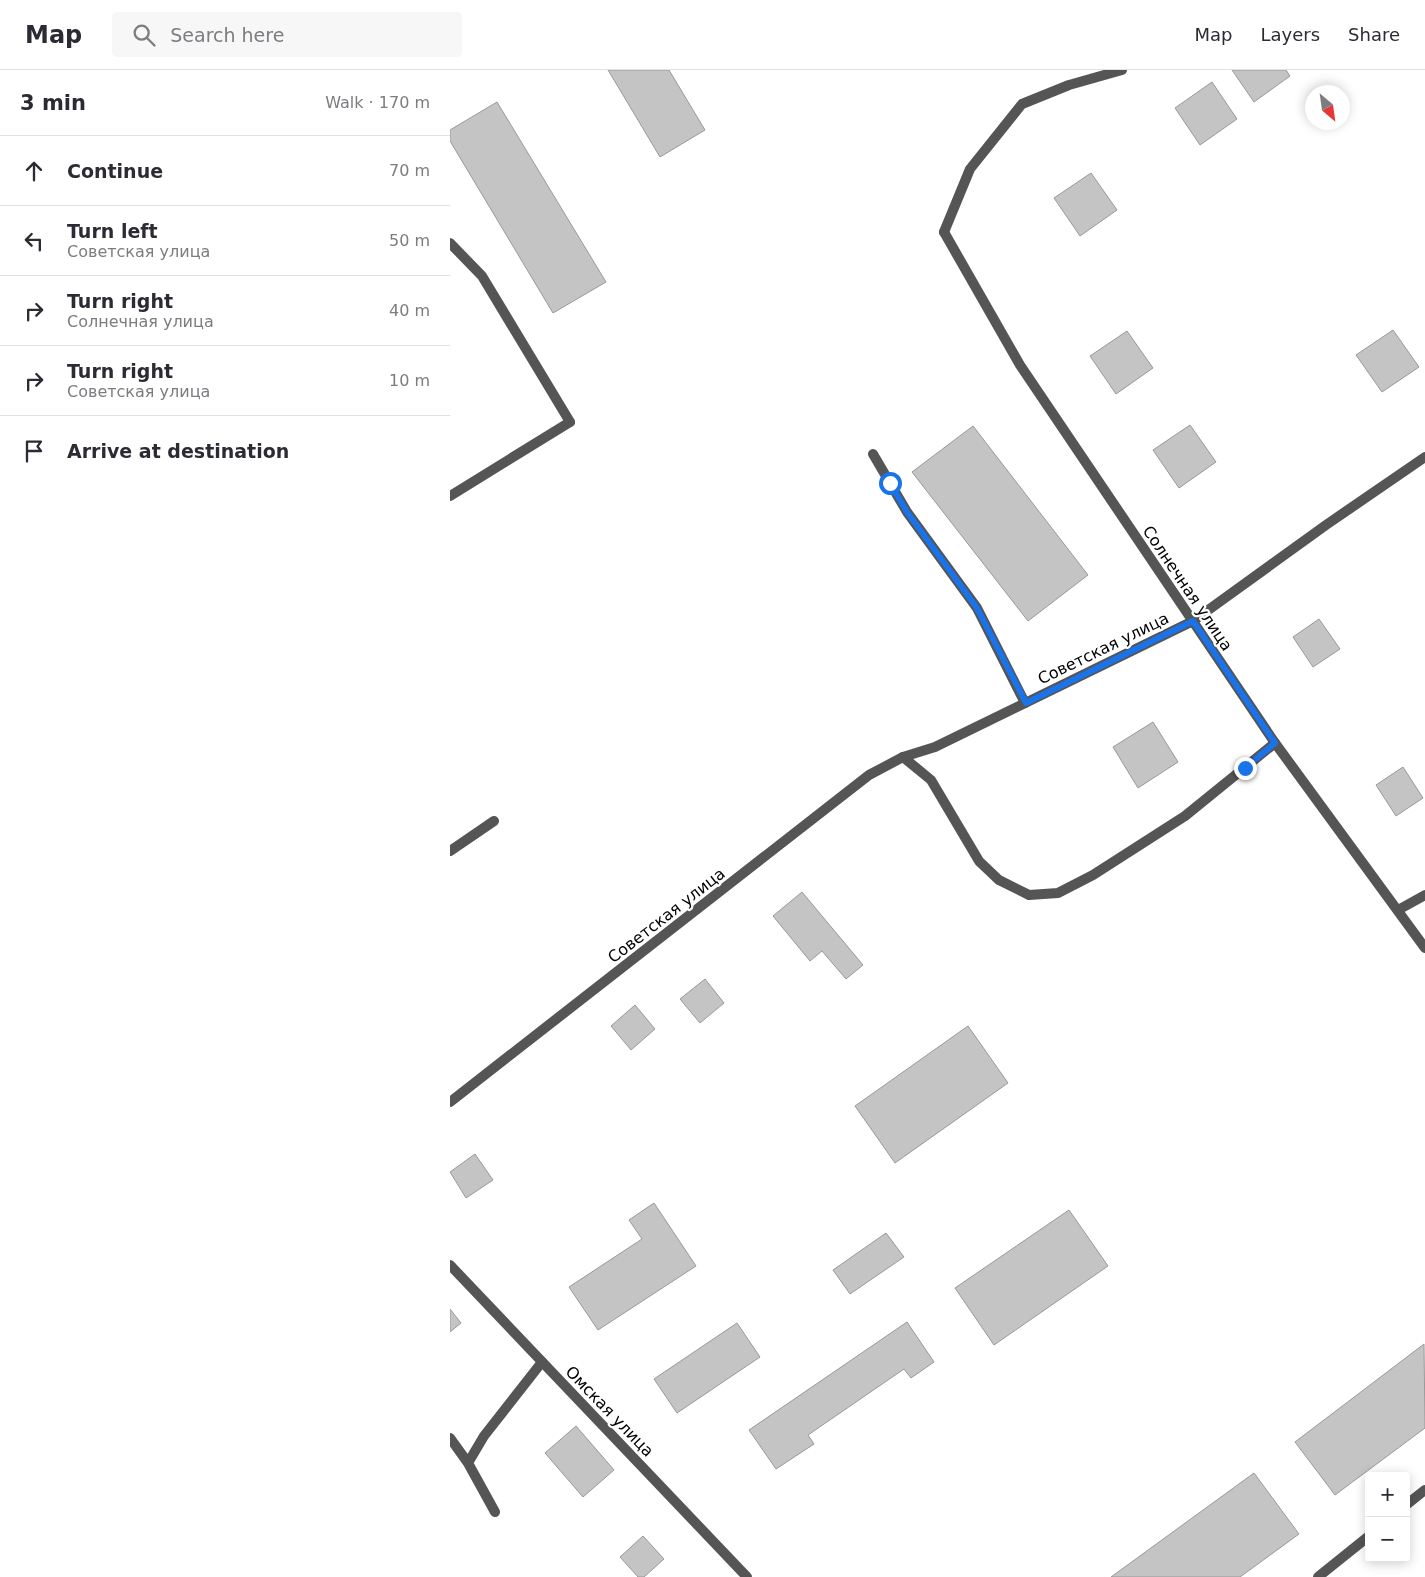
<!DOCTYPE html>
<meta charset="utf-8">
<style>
:root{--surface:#fff;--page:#f7f7f7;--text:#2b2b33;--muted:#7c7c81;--line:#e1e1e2}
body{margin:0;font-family:"DejaVu Sans",sans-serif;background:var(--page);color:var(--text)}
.controls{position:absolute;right:15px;bottom:15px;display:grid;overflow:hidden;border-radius:5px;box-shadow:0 2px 12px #0003}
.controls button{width:45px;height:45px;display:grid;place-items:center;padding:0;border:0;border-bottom:1px solid var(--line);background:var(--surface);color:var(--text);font:25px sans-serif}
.compass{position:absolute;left:855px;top:15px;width:45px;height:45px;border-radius:50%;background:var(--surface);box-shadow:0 2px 12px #0003;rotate:151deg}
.stop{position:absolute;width:15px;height:15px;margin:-11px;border:4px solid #1a73e8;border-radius:50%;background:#fff}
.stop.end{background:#1a73e8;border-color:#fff;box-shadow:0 1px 5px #0008}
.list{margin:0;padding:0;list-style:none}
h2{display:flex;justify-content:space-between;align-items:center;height:65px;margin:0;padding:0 20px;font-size:21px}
h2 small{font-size:16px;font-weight:400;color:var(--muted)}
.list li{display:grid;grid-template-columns:32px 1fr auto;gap:15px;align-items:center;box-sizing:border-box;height:70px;padding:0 20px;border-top:1px solid var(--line)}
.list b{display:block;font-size:19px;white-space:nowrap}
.list p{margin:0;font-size:16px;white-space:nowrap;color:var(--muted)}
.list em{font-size:16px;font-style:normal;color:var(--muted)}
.icon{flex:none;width:28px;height:28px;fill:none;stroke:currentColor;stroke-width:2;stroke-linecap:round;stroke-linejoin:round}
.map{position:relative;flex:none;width:975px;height:1507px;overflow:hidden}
header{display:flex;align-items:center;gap:30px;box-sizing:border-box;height:70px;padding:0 25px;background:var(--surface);border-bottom:1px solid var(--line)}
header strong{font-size:24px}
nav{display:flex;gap:28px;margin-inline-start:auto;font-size:18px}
.search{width:350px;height:45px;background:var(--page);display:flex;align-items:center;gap:12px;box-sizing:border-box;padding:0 18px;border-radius:5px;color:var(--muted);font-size:19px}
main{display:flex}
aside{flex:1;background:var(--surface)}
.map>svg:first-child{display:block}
</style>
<header>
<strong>Map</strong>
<div class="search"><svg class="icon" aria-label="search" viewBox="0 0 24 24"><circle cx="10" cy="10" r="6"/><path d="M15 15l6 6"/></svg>Search here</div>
<nav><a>Map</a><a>Layers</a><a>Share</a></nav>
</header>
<main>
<aside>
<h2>3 min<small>Walk · 170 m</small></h2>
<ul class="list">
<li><svg class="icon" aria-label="ahead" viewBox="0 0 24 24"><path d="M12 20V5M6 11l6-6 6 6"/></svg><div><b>Continue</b></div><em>70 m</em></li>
<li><svg class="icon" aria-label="left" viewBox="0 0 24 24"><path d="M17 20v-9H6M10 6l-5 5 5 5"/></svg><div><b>Turn left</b><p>Советская улица</p></div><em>50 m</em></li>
<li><svg class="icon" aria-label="right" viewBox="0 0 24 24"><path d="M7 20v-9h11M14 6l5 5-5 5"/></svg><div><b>Turn right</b><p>Солнечная улица</p></div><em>40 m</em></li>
<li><svg class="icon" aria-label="right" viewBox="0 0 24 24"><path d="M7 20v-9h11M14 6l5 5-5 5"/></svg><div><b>Turn right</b><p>Советская улица</p></div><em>10 m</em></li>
<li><svg class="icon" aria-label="arrive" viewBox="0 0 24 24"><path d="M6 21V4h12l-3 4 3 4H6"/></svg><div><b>Arrive at destination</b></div></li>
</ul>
</aside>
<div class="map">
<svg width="975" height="1507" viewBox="0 0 975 1507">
<rect width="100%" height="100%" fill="#fff"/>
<!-- building -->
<path fill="#c4c4c4" stroke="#999" d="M 158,0 L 219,0 L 255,60 L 210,87 Z
M 782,0 L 836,0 L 840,6 L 804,32 Z
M 762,12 L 787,49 L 750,75 L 725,38 Z
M 47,32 L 156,212 L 103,243 L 0,71 L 0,60 Z
M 641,103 L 667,140 L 630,166 L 604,128 Z
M 943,260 L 969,297 L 932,322 L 906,285 Z
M 677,261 L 703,298 L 666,324 L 640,286 Z
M 740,355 L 766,392 L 729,418 L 703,380 Z
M 523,356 L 638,505 L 578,551 L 462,402 Z
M 869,549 L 890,579 L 863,597 L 843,567 Z
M 703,652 L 728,692 L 688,718 L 663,677 Z
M 953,697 L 973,728 L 946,746 L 926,715 Z
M 352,822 L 413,895 L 396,909 L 372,881 L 360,891 L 323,846 Z
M 255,909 L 274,933 L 250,953 L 230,929 Z
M 185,935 L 205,959 L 181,980 L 161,956 Z
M 518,956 L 558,1013 L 445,1093 L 405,1036 Z
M 25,1084 L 43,1110 L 16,1128 L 0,1102 Z
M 204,1133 L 246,1196 L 148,1260 L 119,1217 L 192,1169 L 179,1150 Z
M 619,1140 L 658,1196 L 544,1275 L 505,1218 Z
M 436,1163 L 454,1187 L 400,1224 L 383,1200 Z
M 0,1239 L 11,1253 L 0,1262 Z
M 457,1252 L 484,1292 L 461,1308 L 454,1299 L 358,1365 L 364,1374 L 326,1399 L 299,1360 Z
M 287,1253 L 310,1287 L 227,1343 L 204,1309 Z
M 974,1274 L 975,1358 L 885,1425 L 845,1372 Z
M 126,1356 L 164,1400 L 133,1427 L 95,1383 Z
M 804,1403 L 849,1464 L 790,1507 L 661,1507 Z
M 193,1466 L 214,1489 L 194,1507 L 188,1507 L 170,1487 Z"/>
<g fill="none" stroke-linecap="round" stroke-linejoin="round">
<!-- service -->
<path stroke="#555" stroke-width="10" d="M 494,162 L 520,99 L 572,34 L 619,15 L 672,0
M 0,173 L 32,206 L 120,352
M 423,384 L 457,442 L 527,538 L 575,633
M 453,687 L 481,710 L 529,791 L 549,810 L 579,825 L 608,823 L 643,805 L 735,746 L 825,673
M 0,781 L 44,751
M 0,1368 L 18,1393
M 956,1435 L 975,1420
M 45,1442 L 18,1393 L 34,1366 L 92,1292
M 868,1507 L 919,1466"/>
<!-- minor -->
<path stroke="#555" stroke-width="10" d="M 494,162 L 570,295 L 825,673 L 975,878
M 0,426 L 120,352
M 948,840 L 975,825
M 0,1032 L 419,705 L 453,687 L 485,677 L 743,551 L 876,455 L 975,387
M 0,1195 L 297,1507"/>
</g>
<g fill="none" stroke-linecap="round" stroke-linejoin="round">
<!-- route -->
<path stroke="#1a73e8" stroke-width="6" d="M 440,413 L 457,442 L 527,538 L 576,633 L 743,551 L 825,673 L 795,698"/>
</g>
<g text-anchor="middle" stroke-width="4.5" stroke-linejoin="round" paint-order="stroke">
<!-- street labels -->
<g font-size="16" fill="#000" stroke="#fff">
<text transform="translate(738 518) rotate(56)" y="6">Солнечная улица</text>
<text transform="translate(653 578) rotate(-26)" y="6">Советская улица</text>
<text transform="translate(216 845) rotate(-38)" y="6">Советская улица</text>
<text transform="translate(160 1341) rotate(46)" y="6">Омская улица</text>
</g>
</g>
</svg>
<div class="controls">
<button>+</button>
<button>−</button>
</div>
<svg class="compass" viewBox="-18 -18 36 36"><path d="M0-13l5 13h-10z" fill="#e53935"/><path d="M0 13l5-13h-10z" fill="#7c7c81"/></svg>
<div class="stop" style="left:440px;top:413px"></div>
<div class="stop end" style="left:795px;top:698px"></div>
</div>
</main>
